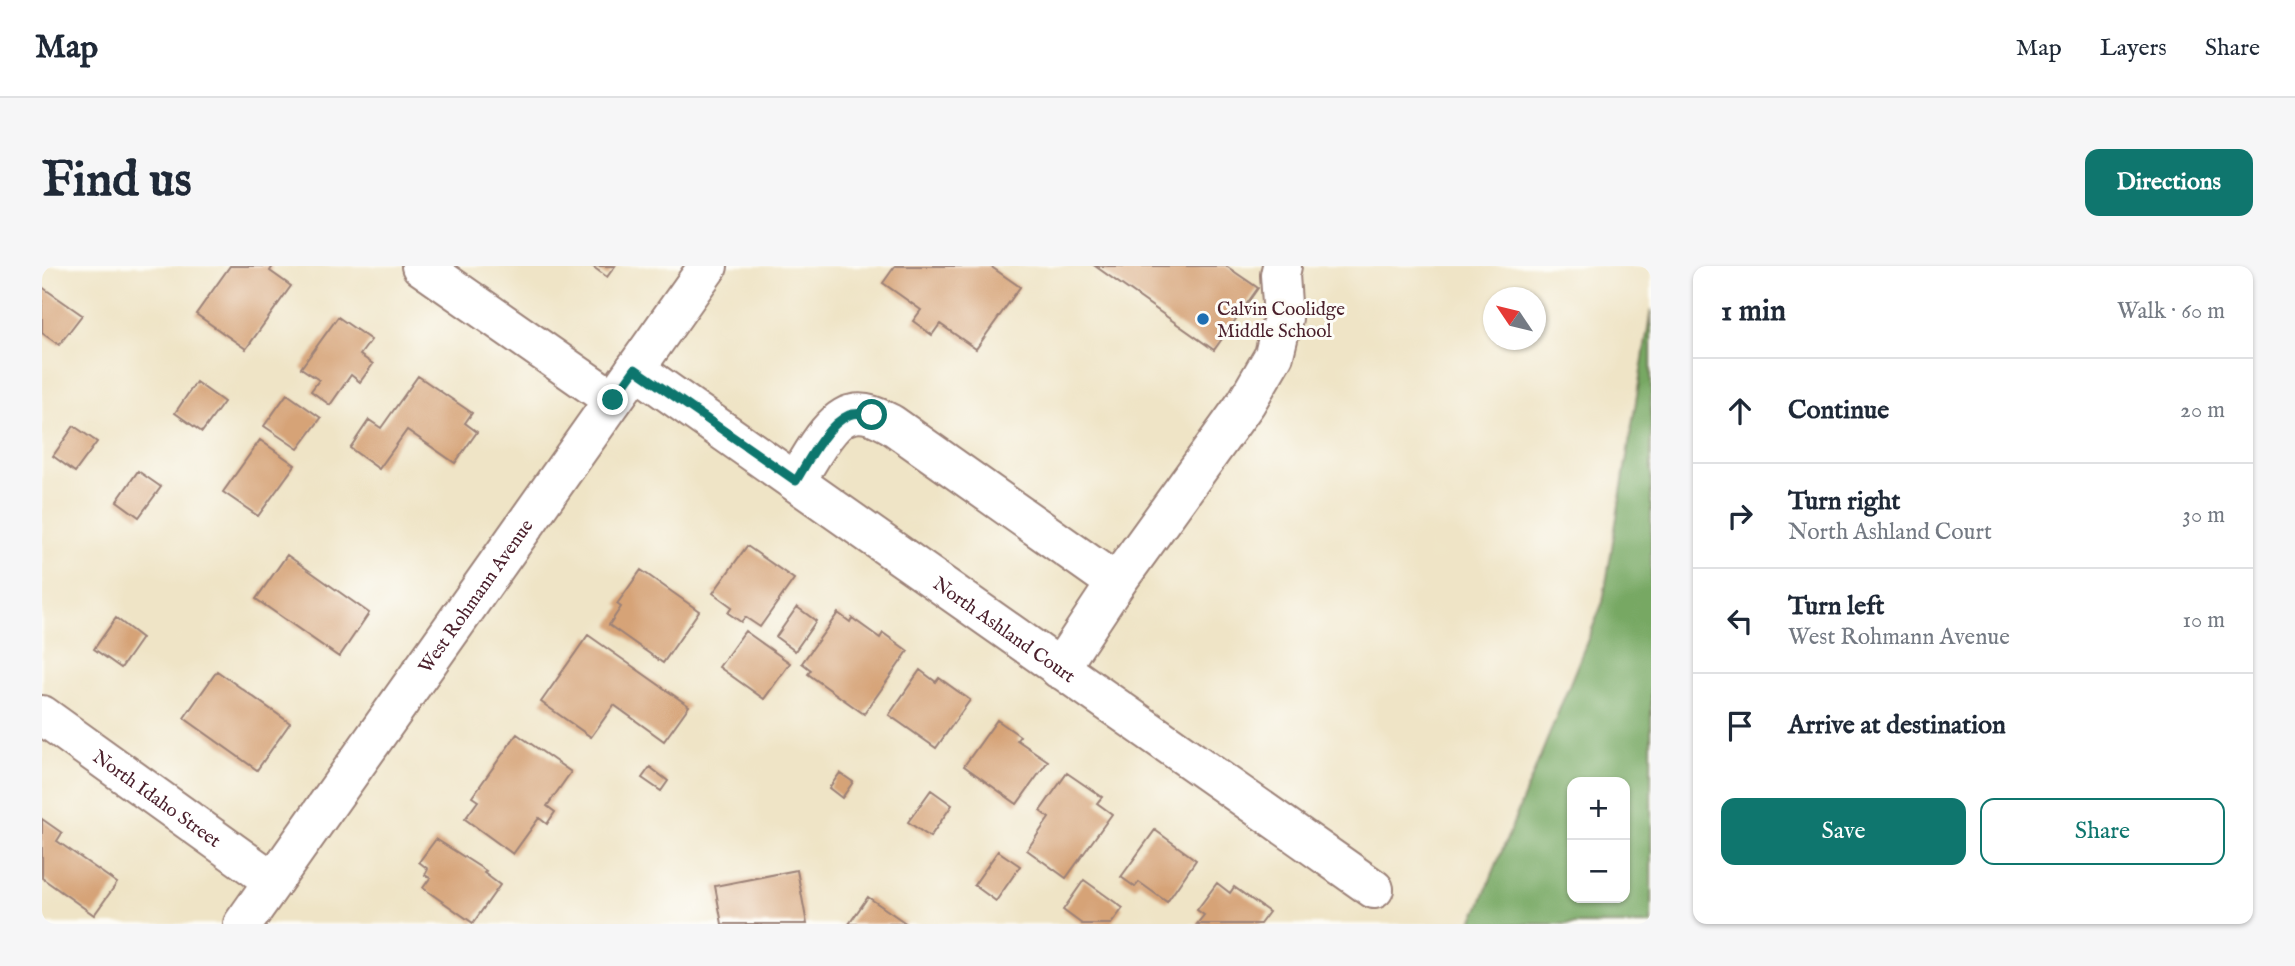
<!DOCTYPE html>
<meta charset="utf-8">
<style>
:root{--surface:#fff;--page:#f6f6f7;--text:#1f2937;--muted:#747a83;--line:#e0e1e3;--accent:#0f766e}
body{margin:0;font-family:"IM FELL English",serif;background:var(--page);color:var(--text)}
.controls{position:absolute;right:21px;bottom:21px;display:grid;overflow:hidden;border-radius:14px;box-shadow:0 2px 5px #0004}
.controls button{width:63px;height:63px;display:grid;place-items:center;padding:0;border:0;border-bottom:2px solid var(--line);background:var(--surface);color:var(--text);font:35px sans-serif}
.compass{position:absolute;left:1441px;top:21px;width:63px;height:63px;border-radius:50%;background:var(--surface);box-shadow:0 2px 5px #0004;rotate:305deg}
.stop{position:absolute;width:21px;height:21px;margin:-16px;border:5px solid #0f766e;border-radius:50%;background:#fff}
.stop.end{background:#0f766e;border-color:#fff;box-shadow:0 2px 7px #0008}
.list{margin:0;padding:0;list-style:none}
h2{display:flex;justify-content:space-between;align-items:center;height:91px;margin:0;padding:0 28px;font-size:30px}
h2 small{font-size:23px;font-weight:400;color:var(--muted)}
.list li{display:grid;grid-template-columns:46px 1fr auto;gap:21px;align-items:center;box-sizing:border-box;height:105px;padding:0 28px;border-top:2px solid var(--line)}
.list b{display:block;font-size:26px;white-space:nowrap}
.list p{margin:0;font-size:23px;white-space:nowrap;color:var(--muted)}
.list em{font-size:23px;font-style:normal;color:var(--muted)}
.actions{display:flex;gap:14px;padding:21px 28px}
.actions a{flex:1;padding:16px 0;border:2px solid var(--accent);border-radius:14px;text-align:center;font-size:24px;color:var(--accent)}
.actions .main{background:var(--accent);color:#fff}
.icon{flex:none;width:38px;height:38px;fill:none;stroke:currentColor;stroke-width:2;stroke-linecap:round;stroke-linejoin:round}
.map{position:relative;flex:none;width:1609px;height:658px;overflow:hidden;border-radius:14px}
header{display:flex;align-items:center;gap:42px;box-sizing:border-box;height:98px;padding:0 35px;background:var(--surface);border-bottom:2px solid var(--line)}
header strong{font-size:33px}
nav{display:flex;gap:38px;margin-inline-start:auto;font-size:24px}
.intro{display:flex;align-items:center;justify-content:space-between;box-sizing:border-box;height:168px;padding:0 42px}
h1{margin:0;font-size:49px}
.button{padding:18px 32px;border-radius:14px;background:var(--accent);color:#fff;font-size:24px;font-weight:700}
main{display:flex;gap:42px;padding:0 42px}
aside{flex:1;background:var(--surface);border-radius:14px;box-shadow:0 2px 5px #0004}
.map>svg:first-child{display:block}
</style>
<header>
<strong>Map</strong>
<nav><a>Map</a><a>Layers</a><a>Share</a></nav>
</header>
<div class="intro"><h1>Find us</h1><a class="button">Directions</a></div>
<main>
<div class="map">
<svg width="1609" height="658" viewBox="0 0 1609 658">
<rect width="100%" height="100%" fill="#fdfcf7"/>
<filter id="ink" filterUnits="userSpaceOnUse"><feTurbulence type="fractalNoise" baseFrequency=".0143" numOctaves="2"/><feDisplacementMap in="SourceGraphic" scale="14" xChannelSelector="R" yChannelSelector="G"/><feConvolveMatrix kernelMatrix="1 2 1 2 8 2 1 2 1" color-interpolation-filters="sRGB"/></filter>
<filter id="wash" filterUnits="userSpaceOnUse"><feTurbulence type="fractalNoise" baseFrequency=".00686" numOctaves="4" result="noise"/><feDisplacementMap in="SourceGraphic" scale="28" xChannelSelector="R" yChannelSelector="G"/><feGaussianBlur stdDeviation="1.57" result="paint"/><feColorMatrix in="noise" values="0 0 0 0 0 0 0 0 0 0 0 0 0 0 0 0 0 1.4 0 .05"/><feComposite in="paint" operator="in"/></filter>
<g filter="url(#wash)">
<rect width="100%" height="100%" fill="#efe4c6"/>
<!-- forest -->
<path fill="#77a863" stroke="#606447" stroke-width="2" fill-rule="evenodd" d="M 1609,44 L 1609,658 L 1428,658 L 1436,644 L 1561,336 ZM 1530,516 L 1583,516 L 1583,632 L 1530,632 Z"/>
<g id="blocks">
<!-- building -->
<path fill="#d6a377" d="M 188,0 L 231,0 L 228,5 L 249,20 L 204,83 L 154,48 Z
M 550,0 L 573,0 L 565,11 Z
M 853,0 L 948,0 L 978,21 L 934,83 L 898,58 L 890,69 L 871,55 L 879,44 L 841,17 Z
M 1053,0 L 1184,0 L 1216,22 L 1172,84 Z
M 0,21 L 40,49 L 17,79 L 0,67 Z
M 296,51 L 329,74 L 318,89 L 331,98 L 318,116 L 309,109 L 288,139 L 269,125 L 277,114 L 259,102 Z
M 376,110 L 430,147 L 423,157 L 435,166 L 413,197 L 365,164 L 337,203 L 308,182 L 327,154 L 339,162 Z
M 154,116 L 182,136 L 160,166 L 133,147 Z
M 245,128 L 279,152 L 256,183 L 222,160 Z
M 32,160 L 55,176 L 33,206 L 11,190 Z
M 218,174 L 253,199 L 216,250 L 181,226 Z
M 96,205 L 119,221 L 97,251 L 75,235 Z
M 705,280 L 752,313 L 718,361 L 703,351 L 699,356 L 686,347 L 690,341 L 671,327 Z
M 245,289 L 327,347 L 297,391 L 214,333 Z
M 599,304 L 657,345 L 621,397 L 567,359 L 579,341 L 575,338 Z
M 755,341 L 774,355 L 753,385 L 734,371 Z
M 796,347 L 808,356 L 810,352 L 838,372 L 841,367 L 866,385 L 822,448 L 766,408 L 769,404 L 760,397 Z
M 74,352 L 100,372 L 79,402 L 52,383 Z
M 703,365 L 748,397 L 722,433 L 677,401 Z
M 546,369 L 647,440 L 622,475 L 572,439 L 549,471 L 499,436 Z
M 878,404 L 894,416 L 897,412 L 928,434 L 894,482 L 847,449 Z
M 175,405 L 248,457 L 215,504 L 142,452 Z
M 955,454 L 978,470 L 975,474 L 1006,495 L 975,538 L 922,500 Z
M 475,468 L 529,506 L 505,540 L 513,546 L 505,558 L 497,552 L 471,588 L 423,553 L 436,535 L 430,531 Z
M 608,501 L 626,515 L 619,525 L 600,512 Z
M 798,507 L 811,516 L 800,532 L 787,522 Z
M 1025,507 L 1060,531 L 1055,537 L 1070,548 L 1024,612 L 985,584 L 1007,552 L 998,545 Z
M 889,524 L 910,539 L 888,571 L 866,556 Z
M 0,553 L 20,567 L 15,575 L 75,617 L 52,649 L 0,612 Z
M 1113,564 L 1154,594 L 1125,636 L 1097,616 L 1093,621 L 1079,611 Z
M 394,573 L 444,605 L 442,607 L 458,619 L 431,657 L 381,622 L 388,612 L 383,609 L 386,603 L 377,596 Z
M 956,585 L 978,600 L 954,635 L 932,619 Z
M 755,604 L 765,658 L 680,658 L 673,620 Z
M 1042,614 L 1081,642 L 1069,658 L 1040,658 L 1021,644 Z
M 1175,617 L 1188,627 L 1192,621 L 1227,646 L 1218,658 L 1155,658 L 1162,649 L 1155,644 Z
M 826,631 L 865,658 L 807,658 Z"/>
</g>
</g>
<g filter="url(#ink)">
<use href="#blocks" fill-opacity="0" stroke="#9c8278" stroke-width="2"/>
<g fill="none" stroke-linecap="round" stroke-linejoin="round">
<!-- minor casing -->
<g stroke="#9c8278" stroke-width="42">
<g id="minor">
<path d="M 379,0 L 571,134"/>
<path id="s1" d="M 593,103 L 1332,623"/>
<path d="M 754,216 C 765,197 789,151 811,148 C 825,145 837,152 849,158 L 1074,317"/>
<path d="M 1017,403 L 1074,317 L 1204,137 L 1232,89 L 1241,52 L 1238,9 L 1240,0"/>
<path id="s2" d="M 0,449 L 231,615"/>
<path id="s3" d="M 201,658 L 666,0"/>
</g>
</g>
<!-- minor -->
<use href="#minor" stroke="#fff" stroke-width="38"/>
</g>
</g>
<g fill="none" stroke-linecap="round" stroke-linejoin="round" filter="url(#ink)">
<!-- route -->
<path stroke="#0f766e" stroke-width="9" d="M 571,134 L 593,103 L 754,215 C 766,195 785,158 807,149 C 814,146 823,148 830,149"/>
</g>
<!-- markers -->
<circle fill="#1f6fb2" stroke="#fdfcf7" stroke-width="2.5" cx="1161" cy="53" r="7"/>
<g text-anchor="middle" stroke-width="6" stroke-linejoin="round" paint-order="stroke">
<!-- poi labels -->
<g font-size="19" fill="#4a1f2b" stroke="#fdfcf7" text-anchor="start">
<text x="1175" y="49">Calvin Coolidge<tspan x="1175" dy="22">Middle School</tspan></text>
</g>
<!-- street labels -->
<g font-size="19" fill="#4a1f2b" stroke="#fdfcf7">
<text dy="7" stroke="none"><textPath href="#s3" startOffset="402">West Rohmann Avenue</textPath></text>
<text dy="7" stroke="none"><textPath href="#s1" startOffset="452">North Ashland Court</textPath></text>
<text dy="7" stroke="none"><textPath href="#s2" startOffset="142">North Idaho Street</textPath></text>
</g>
</g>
</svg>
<div class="controls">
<button>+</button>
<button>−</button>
</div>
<svg class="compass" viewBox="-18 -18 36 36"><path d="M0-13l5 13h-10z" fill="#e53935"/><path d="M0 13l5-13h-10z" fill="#747a83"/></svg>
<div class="stop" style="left:830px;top:149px"></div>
<div class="stop end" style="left:571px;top:134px"></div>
</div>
<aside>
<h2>1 min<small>Walk · 60 m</small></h2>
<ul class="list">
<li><svg class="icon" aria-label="ahead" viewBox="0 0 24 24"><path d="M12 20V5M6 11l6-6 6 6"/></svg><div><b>Continue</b></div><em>20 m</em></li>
<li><svg class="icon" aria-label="right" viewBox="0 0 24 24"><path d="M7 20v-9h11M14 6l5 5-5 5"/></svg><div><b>Turn right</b><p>North Ashland Court</p></div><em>30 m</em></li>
<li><svg class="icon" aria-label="left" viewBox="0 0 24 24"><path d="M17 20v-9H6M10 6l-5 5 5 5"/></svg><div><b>Turn left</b><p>West Rohmann Avenue</p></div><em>10 m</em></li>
<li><svg class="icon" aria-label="arrive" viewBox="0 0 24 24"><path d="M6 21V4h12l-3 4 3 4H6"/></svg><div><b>Arrive at destination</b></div></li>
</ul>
<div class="actions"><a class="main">Save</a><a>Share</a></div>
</aside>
</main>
